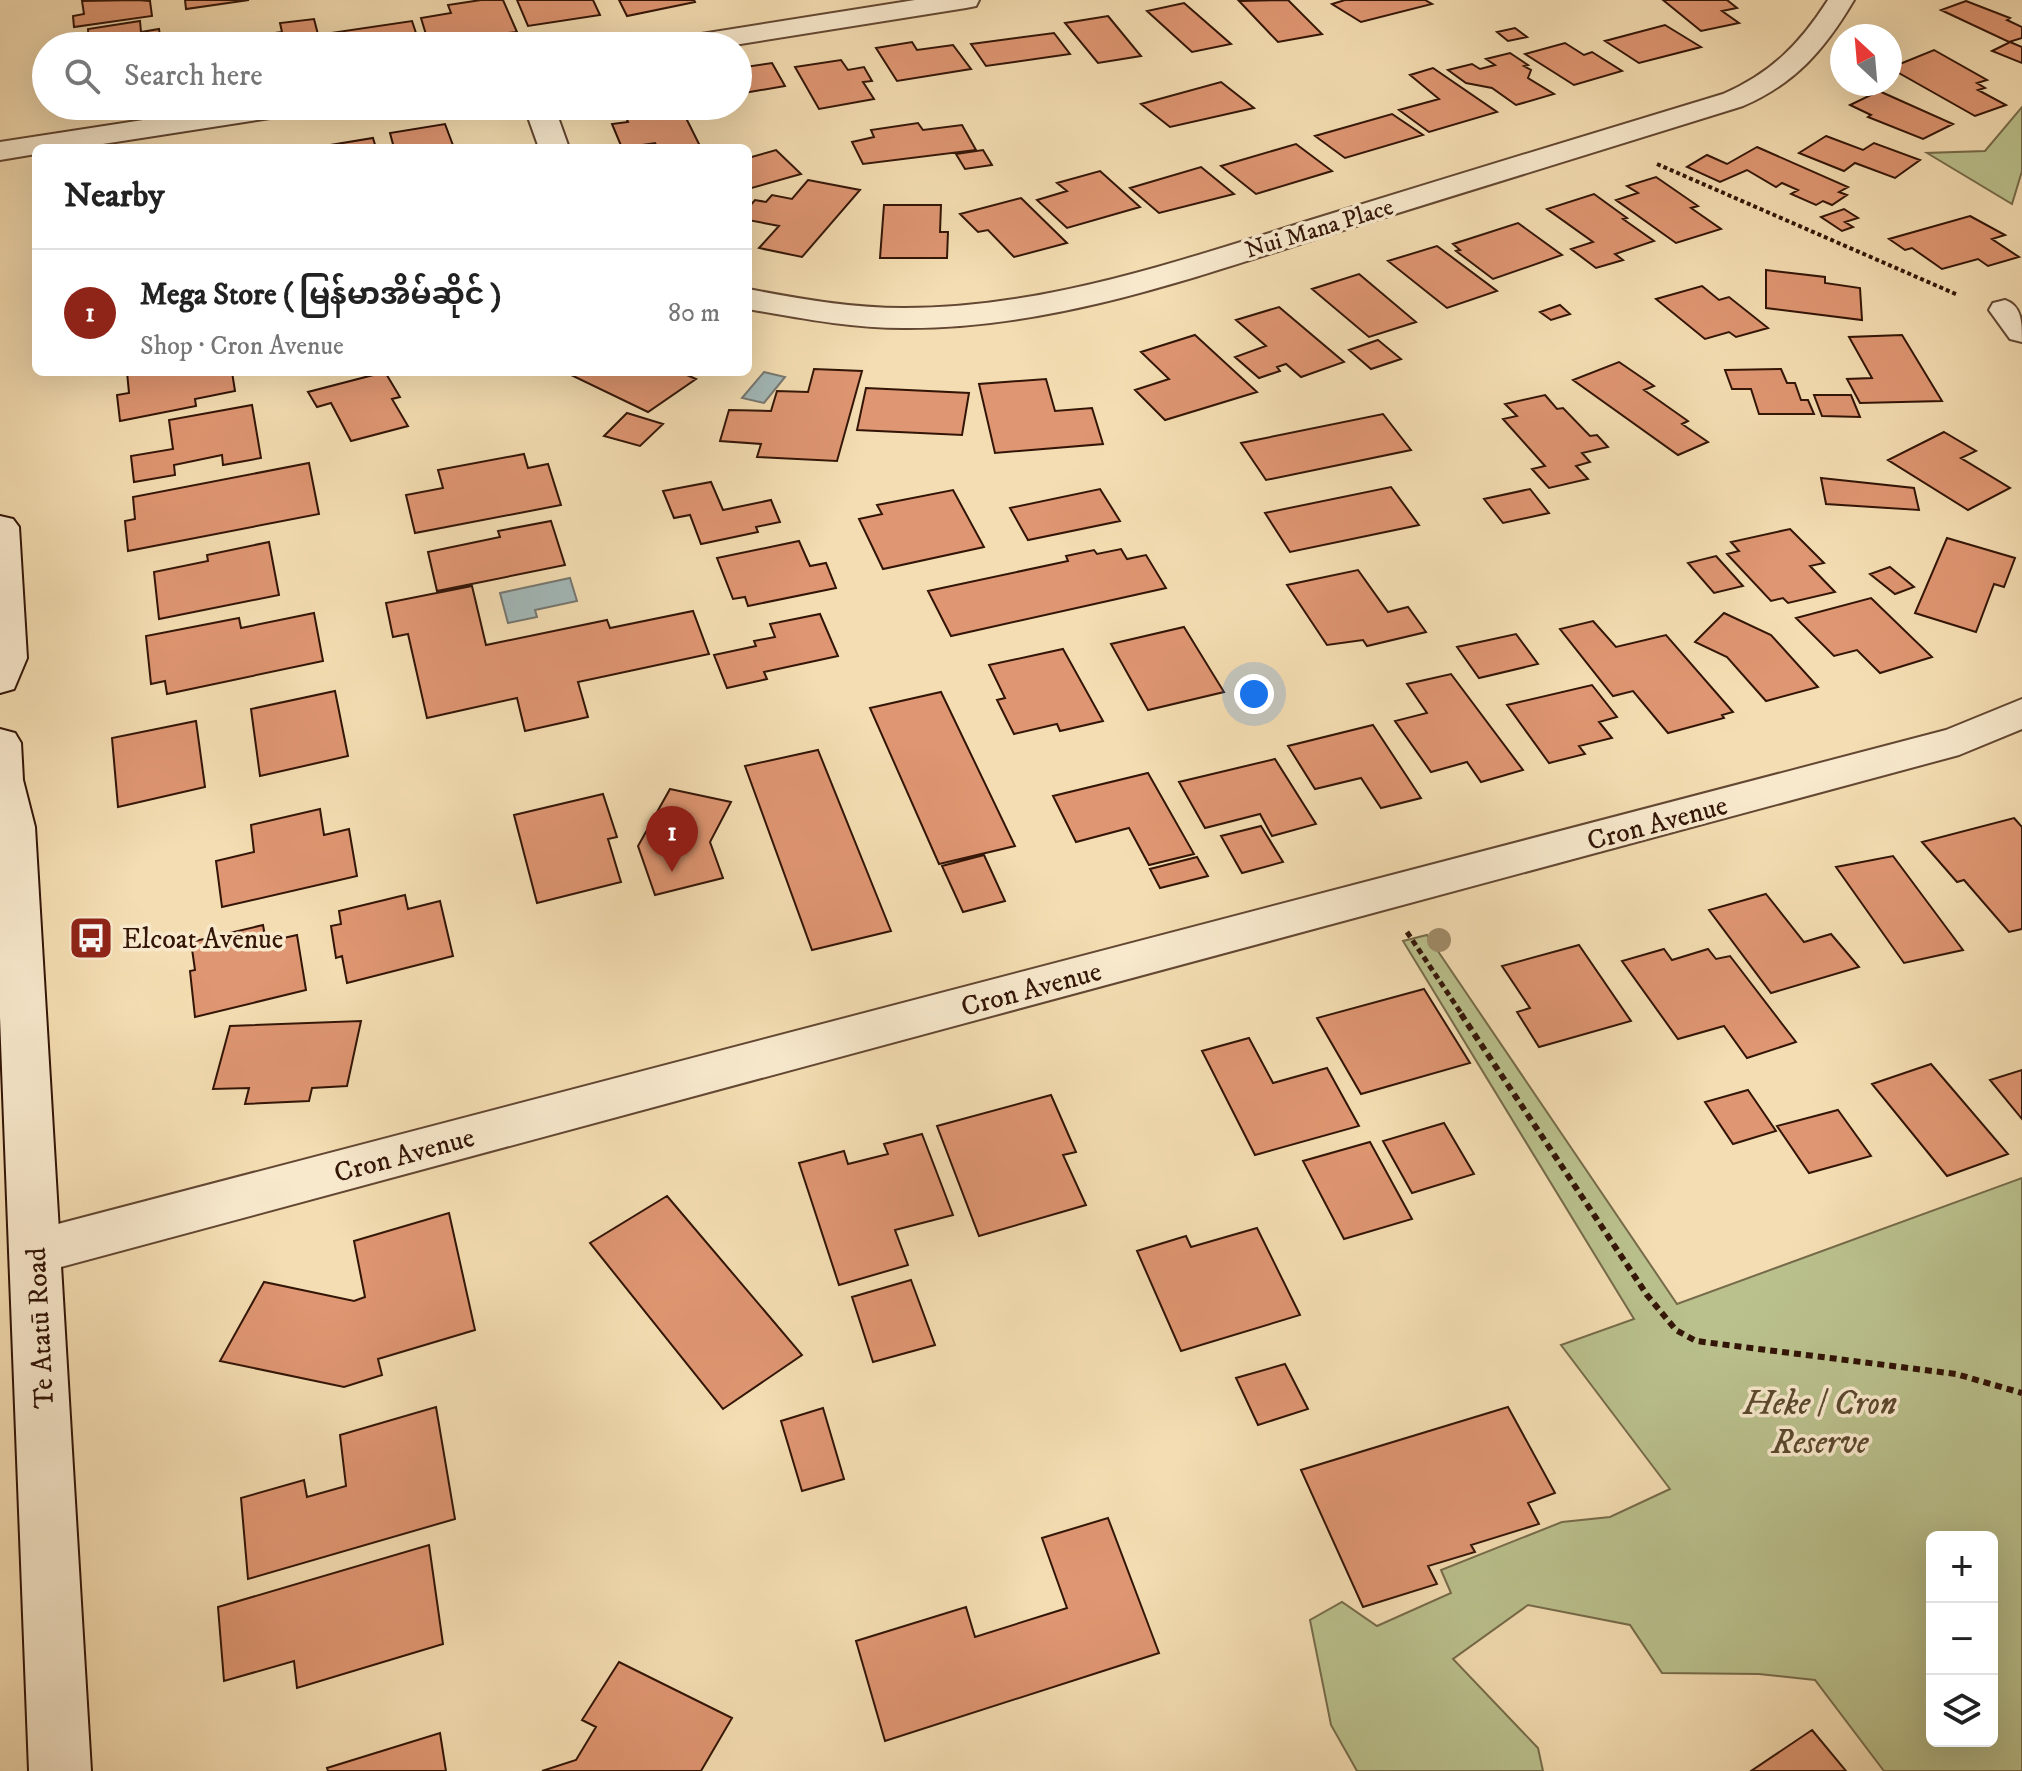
<!DOCTYPE html>
<meta charset="utf-8">
<style>
:root{--surface:#fff;--page:#f2f2f2;--text:#222;--muted:#767676;--line:#e0e0e0;--accent:#8f2418}
body{margin:0;font-family:"IM FELL DW Pica","Noto Sans Myanmar",serif;background:var(--page);color:var(--text)}
.controls{position:absolute;right:24px;bottom:24px;display:grid;overflow:hidden;border-radius:12px;box-shadow:0 8px 32px #0002}
.controls button{width:72px;height:72px;display:grid;place-items:center;padding:0;border:0;border-bottom:2px solid var(--line);background:var(--surface);color:var(--text);font:40px sans-serif}
.compass{position:absolute;left:1830px;top:24px;width:72px;height:72px;border-radius:50%;background:var(--surface);box-shadow:0 8px 32px #0002;rotate:334deg}
.you{position:absolute;left:1254px;top:694px;width:28px;height:28px;margin:-20px;border:6px solid #fff;border-radius:50%;background:#1a73e8;box-shadow:0 0 0 12px #1a73e833}
.badge{display:grid;place-items:center;width:52px;height:52px;border-radius:50%;background:var(--accent);color:#fff;font-size:26px;font-weight:700}
.pin{position:absolute;translate:-50% -66px;filter:drop-shadow(0 2px 4px #0008)}
.pin::after{content:'';position:absolute;top:42px;width:28px;height:24px;background:inherit;clip-path:polygon(0 0,100% 0,50% 100%)}
.list{margin:0;padding:0;list-style:none}
h2{display:flex;justify-content:space-between;align-items:center;height:104px;margin:0;padding:0 32px;font-size:34px}
h2 small{font-size:26px;font-weight:400;color:var(--muted)}
.list li{display:grid;grid-template-columns:52px 1fr auto;gap:24px;align-items:center;box-sizing:border-box;height:128px;padding:0 32px;border-top:2px solid var(--line)}
.list b{display:block;font-size:30px;white-space:nowrap}
.list p{margin:0;font-size:26px;white-space:nowrap;color:var(--muted)}
.list em{font-size:26px;font-style:normal;color:var(--muted)}
.icon{flex:none;width:44px;height:44px;fill:none;stroke:currentColor;stroke-width:2;stroke-linecap:round;stroke-linejoin:round}
.map{position:relative;flex:none;width:2022px;height:1771px;overflow:hidden}
.search{position:absolute;background:var(--surface);box-shadow:0 8px 32px #0002;left:32px;top:32px;width:720px;height:88px;display:flex;align-items:center;gap:20px;box-sizing:border-box;padding:0 28px;border-radius:44px;color:var(--muted);font-size:30px}
.panel{position:absolute;background:var(--surface);box-shadow:0 8px 32px #0002;left:32px;top:144px;width:720px;height:232px;border-radius:12px}
.map>svg:first-child{display:block}
</style>
<div class="map">
<svg width="2022" height="1771" viewBox="0 0 2022 1771">
<rect width="100%" height="100%" fill="#f4ddb2"/>
<filter id="stains"><feTurbulence type="fractalNoise" baseFrequency=".0025" numOctaves="4"/><feColorMatrix values="0 0 0 0 .2 0 0 0 0 .09 0 0 0 0 .02 0 0 0 .5 -.17"/></filter>
<radialGradient id="worn" r=".72"><stop offset=".6" stop-color="#630" stop-opacity="0"/><stop offset="1" stop-color="#630" stop-opacity=".3"/></radialGradient>
<!-- green -->
<path fill="#bac18d" stroke="#766b4a" stroke-width="2" fill-rule="evenodd" d="M 2022,107 L 2022,171 L 2012,204 L 1927,153 L 1985,151 Z
M 1427,935 L 1677,1304 L 2022,1178 L 2022,1771 L 1884,1771 L 1815,1680 L 1759,1674 L 1662,1673 L 1630,1625 L 1528,1605 L 1453,1659 L 1538,1748 L 1543,1771 L 1357,1771 L 1331,1725 L 1310,1620 L 1342,1602 L 1377,1626 L 1451,1593 L 1441,1570 L 1562,1522 L 1610,1517 L 1670,1489 L 1561,1345 L 1634,1319 L 1403,941 ZM 1932,1537 L 1992,1537 L 1992,1741 L 1932,1741 Z"/>
<!-- water -->
<path fill="#a2b8b8" stroke="#767771" stroke-width="2" d="M 764,372 L 785,377 L 764,403 L 742,398 Z
M 570,578 L 577,601 L 535,610 L 537,617 L 508,623 L 500,593 Z"/>
<!-- building -->
<path fill="#df9672" stroke="#331507" stroke-width="2" d="M 137,0 L 150,1 L 152,16 L 74,27 L 73,16 L 84,14 L 82,1 Z
M 185,0 L 249,0 L 186,9 Z
M 481,0 L 503,0 L 517,32 L 428,41 L 421,18 L 451,13 L 448,5 Z
M 517,0 L 593,0 L 600,15 L 528,26 Z
M 619,0 L 694,0 L 695,2 L 627,16 Z
M 1288,0 L 1322,34 L 1278,42 L 1239,1 Z
M 1345,0 L 1425,0 L 1432,4 L 1361,22 L 1332,4 Z
M 1663,0 L 1727,0 L 1737,8 L 1722,11 L 1739,23 L 1701,31 Z
M 1966,1 L 2010,18 L 2007,20 L 2022,27 L 2022,38 L 2009,42 L 1941,10 Z
M 1184,3 L 1231,44 L 1192,52 L 1147,11 Z
M 1108,16 L 1141,56 L 1098,63 L 1065,23 Z
M 314,19 L 321,46 L 233,46 L 231,39 L 282,32 L 280,23 Z
M 140,21 L 141,32 L 159,29 L 160,36 L 173,34 L 175,46 L 89,46 L 88,29 Z
M 412,21 L 419,42 L 327,46 L 324,34 Z
M 1665,25 L 1701,47 L 1639,63 L 1605,41 Z
M 1515,28 L 1527,37 L 1508,41 L 1497,32 Z
M 1054,33 L 1070,54 L 986,66 L 971,44 Z
M 912,42 L 917,50 L 953,45 L 971,69 L 897,81 L 876,48 Z
M 2010,42 L 2022,47 L 2022,63 L 1992,51 Z
M 1565,43 L 1584,55 L 1592,52 L 1622,71 L 1574,85 L 1525,54 Z
M 1934,50 L 1987,80 L 1977,83 L 1985,88 L 1978,90 L 2006,105 L 1975,116 L 1890,68 Z
M 1510,53 L 1528,65 L 1524,66 L 1531,70 L 1528,78 L 1554,94 L 1516,105 L 1492,88 L 1466,83 L 1448,70 L 1472,64 L 1480,69 L 1495,65 L 1486,59 Z
M 841,60 L 848,70 L 864,67 L 872,81 L 863,82 L 874,99 L 819,109 L 795,67 Z
M 772,63 L 785,86 L 738,94 L 738,68 Z
M 1433,68 L 1497,112 L 1429,132 L 1399,110 L 1439,99 L 1410,75 Z
M 1221,82 L 1254,108 L 1170,127 L 1141,104 Z
M 1879,91 L 1953,124 L 1923,139 L 1868,117 L 1871,115 L 1850,105 Z
M 621,106 L 680,106 L 701,148 L 658,148 L 655,143 L 622,148 L 612,124 L 628,122 Z
M 1392,114 L 1423,135 L 1345,158 L 1315,136 Z
M 918,123 L 923,130 L 962,125 L 976,150 L 863,164 L 852,142 L 874,137 L 871,130 Z
M 445,124 L 454,148 L 394,148 L 390,133 Z
M 1826,136 L 1863,150 L 1874,143 L 1920,160 L 1895,178 L 1855,163 L 1844,171 L 1799,153 Z
M 373,138 L 376,148 L 312,148 Z
M 1296,144 L 1332,171 L 1256,194 L 1221,166 Z
M 1757,147 L 1848,187 L 1839,192 L 1847,195 L 1832,205 L 1823,201 L 1816,205 L 1791,194 L 1798,190 L 1782,183 L 1776,187 L 1747,170 L 1720,182 L 1687,167 L 1707,155 L 1727,164 Z
M 776,150 L 801,174 L 748,189 L 748,158 Z
M 983,150 L 992,165 L 965,169 L 956,154 Z
M 1201,167 L 1234,194 L 1159,213 L 1130,188 Z
M 1100,171 L 1140,207 L 1067,228 L 1037,200 L 1067,191 L 1057,183 Z
M 1656,177 L 1698,206 L 1691,208 L 1721,229 L 1676,243 L 1616,200 L 1638,193 L 1627,186 Z
M 808,180 L 860,190 L 802,257 L 759,248 L 779,226 L 748,220 L 748,208 L 755,200 L 766,202 L 772,195 L 792,199 Z
M 1594,194 L 1627,218 L 1623,219 L 1654,241 L 1615,254 L 1623,260 L 1596,268 L 1571,249 L 1593,242 L 1547,209 Z
M 1021,198 L 1067,243 L 1014,257 L 988,230 L 978,232 L 960,214 Z
M 884,205 L 941,205 L 940,232 L 948,232 L 947,258 L 880,258 Z
M 1844,209 L 1858,218 L 1845,222 L 1853,227 L 1842,231 L 1821,217 Z
M 1970,216 L 2005,235 L 1992,239 L 2019,257 L 1988,266 L 1978,259 L 1942,269 L 1912,248 L 1905,250 L 1889,239 Z
M 1518,223 L 1562,255 L 1493,279 L 1456,251 L 1460,250 L 1453,244 Z
M 1437,246 L 1497,291 L 1447,308 L 1388,261 Z
M 1766,270 L 1825,277 L 1825,283 L 1860,288 L 1862,320 L 1766,308 Z
M 1359,274 L 1416,322 L 1369,337 L 1312,289 Z
M 1702,286 L 1719,300 L 1729,297 L 1768,328 L 1736,337 L 1729,332 L 1705,339 L 1656,299 Z
M 1560,305 L 1570,314 L 1551,320 L 1540,312 Z
M 1279,307 L 1344,362 L 1301,377 L 1286,364 L 1277,367 L 1280,371 L 1259,378 L 1235,357 L 1266,346 L 1236,320 Z
M 1195,335 L 1257,392 L 1165,420 L 1135,390 L 1169,379 L 1141,352 Z
M 1902,335 L 1942,401 L 1860,403 L 1847,379 L 1872,378 L 1849,337 Z
M 1378,340 L 1401,359 L 1371,369 L 1349,350 Z
M 1619,362 L 1654,386 L 1644,390 L 1688,421 L 1682,424 L 1708,442 L 1678,455 L 1573,380 Z
M 814,369 L 862,371 L 837,461 L 757,457 L 761,444 L 720,441 L 729,410 L 771,411 L 777,391 L 808,392 Z
M 1781,369 L 1787,383 L 1795,383 L 1801,400 L 1808,400 L 1814,414 L 1759,414 L 1751,389 L 1732,389 L 1725,370 Z
M 127,372 L 232,372 L 235,391 L 195,399 L 196,406 L 120,421 L 117,395 L 129,393 Z
M 385,372 L 400,397 L 392,399 L 408,426 L 351,441 L 331,403 L 317,407 L 308,392 Z
M 580,372 L 680,372 L 696,379 L 648,412 L 573,376 Z
M 1046,379 L 1055,411 L 1092,408 L 1103,444 L 995,453 L 979,384 Z
M 866,388 L 969,393 L 962,435 L 857,430 Z
M 1545,395 L 1557,409 L 1563,408 L 1590,436 L 1597,435 L 1608,447 L 1582,453 L 1590,462 L 1576,466 L 1588,479 L 1549,488 L 1532,469 L 1545,466 L 1503,419 L 1517,416 L 1505,404 Z
M 1814,395 L 1851,395 L 1860,417 L 1822,416 Z
M 252,405 L 261,458 L 223,465 L 222,455 L 174,465 L 175,475 L 134,482 L 131,456 L 173,449 L 169,420 Z
M 627,413 L 663,424 L 640,446 L 604,436 Z
M 1383,414 L 1411,450 L 1266,480 L 1241,443 Z
M 1944,432 L 1976,451 L 1961,458 L 2010,488 L 1968,510 L 1888,460 Z
M 524,454 L 528,468 L 548,464 L 561,505 L 415,533 L 406,495 L 443,488 L 438,470 Z
M 309,463 L 319,514 L 128,551 L 125,521 L 135,519 L 133,497 Z
M 1821,478 L 1914,488 L 1919,510 L 1826,504 Z
M 711,482 L 723,510 L 771,500 L 780,522 L 756,527 L 758,532 L 701,544 L 690,515 L 674,518 L 663,491 Z
M 1391,487 L 1419,525 L 1290,552 L 1265,513 Z
M 1100,489 L 1120,521 L 1028,540 L 1010,508 Z
M 1530,489 L 1549,513 L 1503,523 L 1484,499 Z
M 953,490 L 984,547 L 883,569 L 859,519 L 882,514 L 877,505 Z
M 551,521 L 565,565 L 437,591 L 428,552 L 500,537 L 498,531 Z
M 1790,529 L 1824,563 L 1810,566 L 1835,592 L 1788,603 L 1783,598 L 1771,601 L 1727,554 L 1739,551 L 1731,542 Z
M 1947,538 L 2015,558 L 2004,587 L 1994,584 L 1976,632 L 1915,613 Z
M 799,541 L 810,566 L 826,563 L 836,588 L 748,606 L 745,597 L 733,599 L 717,558 Z
M 269,542 L 279,595 L 159,619 L 154,572 L 208,561 L 207,555 Z
M 1121,549 L 1127,559 L 1146,555 L 1166,588 L 951,636 L 928,591 L 1068,561 L 1066,556 L 1094,550 L 1097,554 Z
M 1716,556 L 1743,586 L 1714,593 L 1688,563 Z
M 1890,567 L 1914,587 L 1895,594 L 1870,574 Z
M 1358,570 L 1388,612 L 1408,607 L 1426,632 L 1367,646 L 1363,640 L 1327,645 L 1287,585 Z
M 472,586 L 486,645 L 607,620 L 610,628 L 693,611 L 709,654 L 578,682 L 588,717 L 525,731 L 517,698 L 427,718 L 408,634 L 393,637 L 386,603 Z
M 1871,598 L 1932,657 L 1880,673 L 1857,650 L 1834,656 L 1796,618 Z
M 314,613 L 323,661 L 167,694 L 165,681 L 151,684 L 146,636 L 239,618 L 241,628 Z
M 1724,613 L 1771,635 L 1818,687 L 1766,701 L 1727,657 L 1695,642 Z
M 820,614 L 838,656 L 764,672 L 767,679 L 727,688 L 714,655 L 756,646 L 754,641 L 775,637 L 770,624 Z
M 1593,621 L 1616,647 L 1666,635 L 1733,712 L 1722,715 L 1724,718 L 1668,733 L 1633,691 L 1613,696 L 1560,629 Z
M 1184,627 L 1224,692 L 1148,710 L 1111,644 Z
M 1516,634 L 1538,664 L 1479,678 L 1457,647 Z
M 1063,649 L 1103,721 L 1060,731 L 1057,724 L 1014,734 L 997,700 L 1005,698 L 989,665 Z
M 1451,674 L 1523,770 L 1481,782 L 1467,762 L 1431,772 L 1395,721 L 1427,713 L 1407,684 Z
M 1592,685 L 1617,717 L 1599,722 L 1612,738 L 1579,746 L 1585,754 L 1549,763 L 1507,705 Z
M 335,691 L 348,756 L 260,776 L 251,709 Z
M 941,692 L 1015,846 L 939,864 L 870,708 Z
M 196,721 L 205,787 L 118,807 L 112,738 Z
M 1373,725 L 1421,798 L 1381,808 L 1361,778 L 1315,789 L 1288,746 Z
M 818,750 L 891,931 L 812,950 L 745,766 Z
M 1275,759 L 1316,824 L 1272,836 L 1260,814 L 1205,828 L 1179,782 Z
M 1148,773 L 1194,854 L 1149,865 L 1129,828 L 1076,842 L 1053,796 Z
M 670,789 L 731,802 L 710,842 L 723,878 L 655,895 L 638,846 Z
M 603,794 L 617,837 L 608,839 L 621,882 L 537,903 L 514,815 Z
M 320,809 L 324,835 L 349,829 L 357,876 L 222,907 L 216,861 L 254,852 L 251,825 Z
M 2014,818 L 2022,827 L 2022,929 L 2009,932 L 1964,880 L 1957,882 L 1922,842 Z
M 1261,826 L 1283,862 L 1242,873 L 1221,836 Z
M 984,855 L 1005,901 L 963,912 L 942,866 Z
M 1893,856 L 1963,950 L 1904,963 L 1836,867 Z
M 1197,857 L 1208,876 L 1160,888 L 1150,869 Z
M 1766,894 L 1804,942 L 1831,934 L 1859,967 L 1771,993 L 1709,910 Z
M 405,895 L 408,909 L 440,901 L 453,956 L 347,983 L 342,956 L 336,958 L 331,926 L 341,924 L 339,911 Z
M 263,925 L 266,942 L 297,935 L 306,990 L 195,1017 L 190,971 L 195,970 L 191,942 Z
M 1579,945 L 1631,1021 L 1539,1047 L 1517,1012 L 1530,1008 L 1502,966 Z
M 1664,949 L 1672,960 L 1708,949 L 1716,959 L 1730,956 L 1796,1042 L 1747,1058 L 1724,1026 L 1678,1039 L 1622,961 Z
M 1424,989 L 1470,1063 L 1361,1094 L 1317,1018 Z
M 361,1021 L 347,1086 L 312,1088 L 309,1101 L 245,1104 L 249,1088 L 213,1089 L 230,1026 Z
M 1249,1038 L 1273,1083 L 1327,1068 L 1359,1126 L 1255,1155 L 1202,1051 Z
M 1931,1064 L 2008,1154 L 1947,1176 L 1872,1084 Z
M 2022,1070 L 2022,1119 L 1990,1080 Z
M 1748,1090 L 1776,1131 L 1733,1144 L 1705,1102 Z
M 1051,1095 L 1076,1152 L 1063,1155 L 1086,1205 L 979,1236 L 937,1126 Z
M 1838,1110 L 1871,1156 L 1809,1173 L 1777,1126 Z
M 1444,1123 L 1474,1174 L 1412,1193 L 1383,1141 Z
M 922,1134 L 953,1215 L 895,1230 L 908,1265 L 839,1285 L 799,1163 L 844,1151 L 848,1164 L 888,1154 L 884,1144 Z
M 1370,1142 L 1412,1219 L 1344,1239 L 1303,1161 Z
M 667,1196 L 802,1355 L 723,1409 L 590,1243 Z
M 449,1213 L 475,1330 L 378,1359 L 382,1375 L 344,1387 L 220,1361 L 264,1282 L 354,1301 L 365,1297 L 354,1241 Z
M 1257,1228 L 1300,1315 L 1181,1351 L 1137,1251 L 1186,1236 L 1191,1247 Z
M 911,1280 L 935,1345 L 873,1362 L 852,1297 Z
M 1285,1364 L 1308,1409 L 1258,1425 L 1236,1378 Z
M 436,1407 L 455,1519 L 248,1579 L 241,1498 L 304,1480 L 307,1497 L 346,1486 L 340,1435 Z
M 1508,1407 L 1555,1493 L 1528,1503 L 1539,1524 L 1471,1545 L 1475,1552 L 1428,1566 L 1437,1584 L 1363,1607 L 1301,1470 Z
M 823,1408 L 844,1479 L 802,1491 L 781,1421 Z
M 1108,1518 L 1159,1653 L 885,1741 L 856,1641 L 966,1607 L 975,1637 L 1067,1608 L 1042,1538 Z
M 429,1545 L 443,1644 L 297,1688 L 294,1661 L 224,1681 L 218,1607 Z
M 619,1662 L 732,1718 L 701,1771 L 542,1771 L 576,1760 L 596,1727 L 582,1720 Z
M 1812,1730 L 1846,1771 L 1751,1771 Z
M 440,1733 L 446,1771 L 328,1771 L 327,1768 Z"/>
<g fill="none" stroke-linecap="round" stroke-linejoin="round">
<!-- street casing -->
<g stroke="#634732" stroke-width="4">
<path id="street" d="M 915,0 L 979,0 L 976,6 L 966,8 L 728,46 L 662,46 L 666,40 L 676,38 Z
M 1828,0 L 1854,0 C 1825,49 1796,83 1743,106 C 1614,146 1485,186 1356,226 C 1209,272 1060,329 904,328 C 851,328 800,318 748,309 L 748,289 C 800,299 851,308 904,308 C 1055,308 1198,254 1340,211 C 1468,171 1595,133 1723,94 C 1771,73 1800,44 1828,0 Z
M 234,106 L 305,106 L 300,112 L 290,115 L 77,148 L 36,148 L 36,154 L 0,160 L 0,142 Z
M 524,106 L 554,106 L 569,148 L 539,148 Z
M 2005,300 C 2022,306 2022,322 2022,342 L 2010,339 L 1989,310 L 1993,303 Z
M 2022,699 L 2022,729 L 1959,755 L 35,1274 L 17,1267 L 9,1252 L 17,1237 L 35,1230 L 1946,730 Z"/>
</g>
<!-- secondary casing -->
<g stroke="#331507" stroke-width="4">
<path id="secondary" d="M 0,516 L 13,519 L 19,527 L 27,658 L 14,689 L 0,693 Z
M 0,729 L 15,733 L 21,743 L 23,780 L 35,827 L 91,1771 L 29,1771 L 0,1017 Z"/>
</g>
<!-- path-far2 -->
<path stroke="#331507" stroke-width="4" stroke-dasharray="4 3" stroke-linecap="butt" d="M 1657,164 L 1958,295"/>
<!-- path-far1 -->
<path stroke="#331507" stroke-width="5" stroke-dasharray="6 4" stroke-linecap="butt" d="M 1407,932 L 1463,1016"/>
<!-- path -->
<path stroke="#331507" stroke-width="6" stroke-dasharray="7 5" stroke-linecap="butt" d="M 1461,1014 L 1647,1295 L 1676,1330 L 1696,1341 L 1956,1374 L 2022,1393"/>
<!-- street -->
<use href="#street" fill="#f8e9cd" fill-rule="evenodd"/>
<!-- secondary -->
<use href="#secondary" fill="#f8e9cd" fill-rule="evenodd"/>
</g>
<!-- trees -->
<circle fill="#a08c6a" cx="1439" cy="940" r="12"/>
<!-- icons -->
<defs>
<g id="bus-square" transform="scale(2.3)"><rect x="-9" y="-9" width="18" height="18" rx="4" fill="#8f2418" stroke="#f8e9cd"/><path d="M-5-6H5V4H4V6H2V4H-2V6H-4V4H-5ZM-3.5-4V0h7V-4ZM-3.5 1.2v1.5H-2V1.2ZM2 1.2v1.5H3.5V1.2Z" fill="#fff"/></g>
</defs>
<g fill-rule="evenodd">
<use href="#bus-square" x="91" y="938"/>
</g>
<g text-anchor="middle" stroke-width="7" stroke-linejoin="round" paint-order="stroke">
<!-- far-street labels -->
<g font-size="24" fill="#331507" stroke="#f8e9cd">
<text transform="translate(1319 228) rotate(-17)" y="8">Nui Mana Place</text>
</g>
<!-- street labels -->
<g font-size="28" fill="#331507" stroke="#f8e9cd">
<text transform="translate(1657 822) rotate(-15)" y="10">Cron Avenue</text>
<text transform="translate(1031 988) rotate(-15)" y="10">Cron Avenue</text>
<text transform="translate(404 1154) rotate(-15)" y="10">Cron Avenue</text>
<text transform="translate(39 1328) rotate(-93)" y="10">Te Atatū Road</text>
</g>
<!-- poi labels -->
<g font-size="28" fill="#331507" stroke="#f8e9cd" text-anchor="start">
<text x="122" y="948">Elcoat Avenue</text>
</g>
<!-- near-park labels -->
<g font-size="34" font-style="italic" fill="#5c492f" stroke="#f8e9cd">
<text x="1820" y="1414">Heke / Cron<tspan x="1820" dy="39">Reserve</tspan></text>
</g>
</g>
<rect width="100%" height="100%" filter="url(#stains)"/>
<rect width="100%" height="100%" fill="url(#worn)"/>
</svg>
<div class="controls">
<button>+</button>
<button>−</button>
<button><svg class="icon" aria-label="layers" viewBox="0 0 24 24"><path d="M12 4l9 5-9 5-9-5zM3 14l9 5 9-5"/></svg></button>
</div>
<svg class="compass" viewBox="-18 -18 36 36"><path d="M0-13l5 13h-10z" fill="#e53935"/><path d="M0 13l5-13h-10z" fill="#767676"/></svg>
<div class="you"></div>
<div class="pin badge" style="left:672px;top:872px">1</div>
<div class="search"><svg class="icon" aria-label="search" viewBox="0 0 24 24"><circle cx="10" cy="10" r="6"/><path d="M15 15l6 6"/></svg>Search here</div>
<section class="panel">
<h2>Nearby<small></small></h2>
<ul class="list">
<li><span class="badge">1</span><div><b>Mega Store ( မြန်မာအိမ်ဆိုင် )</b><p>Shop · Cron Avenue</p></div><em>80 m</em></li>
</ul>
</section>
</div>
